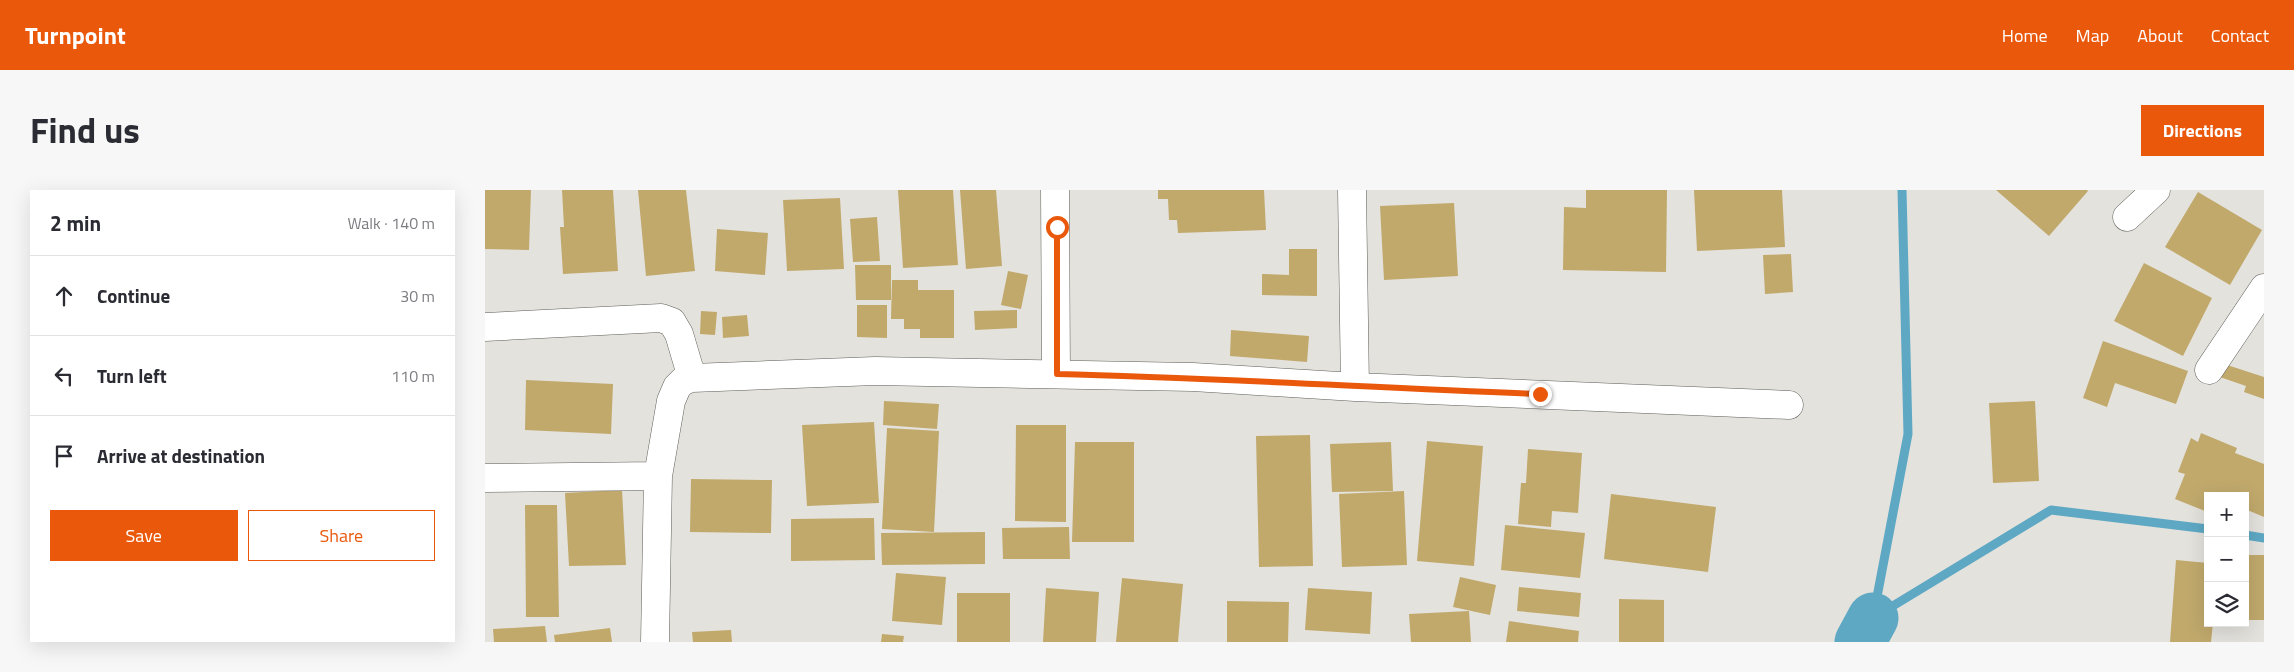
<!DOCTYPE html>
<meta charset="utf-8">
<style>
:root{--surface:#fff;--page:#f7f7f7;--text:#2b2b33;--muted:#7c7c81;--line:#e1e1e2;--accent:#ea580c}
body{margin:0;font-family:"Titillium Web",sans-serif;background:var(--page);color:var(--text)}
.controls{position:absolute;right:15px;bottom:15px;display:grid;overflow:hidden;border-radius:0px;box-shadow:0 5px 20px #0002}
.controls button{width:45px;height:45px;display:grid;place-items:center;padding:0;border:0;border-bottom:1px solid var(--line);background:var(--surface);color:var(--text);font:25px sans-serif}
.stop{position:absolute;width:15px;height:15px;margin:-11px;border:4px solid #ea580c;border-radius:50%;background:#fff}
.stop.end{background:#ea580c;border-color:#fff;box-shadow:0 1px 5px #0008}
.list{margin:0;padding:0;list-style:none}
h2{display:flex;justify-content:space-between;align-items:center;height:65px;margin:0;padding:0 20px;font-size:21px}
h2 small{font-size:16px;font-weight:400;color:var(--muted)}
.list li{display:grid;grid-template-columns:32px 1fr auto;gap:15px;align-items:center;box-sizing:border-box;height:80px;padding:0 20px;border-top:1px solid var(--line)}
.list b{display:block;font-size:19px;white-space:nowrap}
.list em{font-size:16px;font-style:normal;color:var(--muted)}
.actions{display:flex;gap:10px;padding:15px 20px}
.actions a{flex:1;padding:11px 0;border:1px solid var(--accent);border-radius:0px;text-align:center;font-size:18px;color:var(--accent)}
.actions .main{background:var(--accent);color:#fff}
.icon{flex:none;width:28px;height:28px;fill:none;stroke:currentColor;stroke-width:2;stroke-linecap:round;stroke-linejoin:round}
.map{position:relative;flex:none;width:1779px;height:452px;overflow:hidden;border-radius:0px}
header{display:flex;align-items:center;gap:30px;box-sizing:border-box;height:70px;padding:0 25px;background:var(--accent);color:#fff}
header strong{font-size:24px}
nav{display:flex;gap:28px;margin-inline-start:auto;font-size:18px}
.intro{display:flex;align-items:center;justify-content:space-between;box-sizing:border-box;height:120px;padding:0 30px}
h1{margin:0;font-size:35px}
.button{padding:12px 22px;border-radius:0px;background:var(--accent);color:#fff;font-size:18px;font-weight:700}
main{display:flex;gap:30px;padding:0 30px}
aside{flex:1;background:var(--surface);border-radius:0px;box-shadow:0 5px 20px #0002}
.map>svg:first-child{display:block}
</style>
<header>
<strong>Turnpoint</strong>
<nav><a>Home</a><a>Map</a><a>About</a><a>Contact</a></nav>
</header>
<div class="intro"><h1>Find us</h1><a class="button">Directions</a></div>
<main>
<aside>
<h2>2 min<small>Walk · 140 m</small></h2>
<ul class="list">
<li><svg class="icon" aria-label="ahead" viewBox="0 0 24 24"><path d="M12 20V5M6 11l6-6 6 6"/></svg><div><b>Continue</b></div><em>30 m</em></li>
<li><svg class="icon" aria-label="left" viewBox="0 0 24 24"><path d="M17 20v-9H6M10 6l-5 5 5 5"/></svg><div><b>Turn left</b></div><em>110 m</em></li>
<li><svg class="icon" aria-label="arrive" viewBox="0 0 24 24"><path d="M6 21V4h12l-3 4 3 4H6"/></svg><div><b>Arrive at destination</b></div></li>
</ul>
<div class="actions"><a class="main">Save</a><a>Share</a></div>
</aside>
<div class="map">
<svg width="1779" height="452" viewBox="0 0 1779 452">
<rect width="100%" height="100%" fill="#e4e2dd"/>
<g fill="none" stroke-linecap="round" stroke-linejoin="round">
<!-- stream -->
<path stroke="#5ea8c4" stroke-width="9" d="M 1760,345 L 1779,348
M 1388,428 L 1423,244 L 1417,0
M 1388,428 L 1566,320 L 1723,339"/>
<!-- river -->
<path stroke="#5ea8c4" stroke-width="51" d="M 1375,452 L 1388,428"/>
</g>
<!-- building -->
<path fill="#c1a96c" d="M 0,0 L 46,0 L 44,60 L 0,59 Z
M 77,0 L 128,0 L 133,81 L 78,84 L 75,37 L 79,37 Z
M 153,0 L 201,0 L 210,81 L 161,86 Z
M 413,0 L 468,0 L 473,75 L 418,78 Z
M 475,0 L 511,0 L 517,76 L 481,79 Z
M 673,0 L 779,0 L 781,40 L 693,43 L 692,30 L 684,30 L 683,9 L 673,9 Z
M 1101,0 L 1182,0 L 1181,82 L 1078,80 L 1079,17 L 1101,18 Z
M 1209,0 L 1297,0 L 1300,57 L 1212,61 Z
M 1511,0 L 1602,0 L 1603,1 L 1564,46 Z
M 1713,2 L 1777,40 L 1745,95 L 1680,57 Z
M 355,8 L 359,79 L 302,81 L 298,10 Z
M 969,13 L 973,86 L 899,90 L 895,16 Z
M 392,27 L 395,71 L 368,72 L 365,29 Z
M 232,39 L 283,43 L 280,85 L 230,81 Z
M 804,59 L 832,59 L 832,106 L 777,105 L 777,84 L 804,85 Z
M 1306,64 L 1308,102 L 1280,104 L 1278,65 Z
M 1659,73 L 1727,108 L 1698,166 L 1629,131 Z
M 370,75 L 406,75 L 406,110 L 371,110 Z
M 523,81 L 543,85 L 536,119 L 516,115 Z
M 407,90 L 433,90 L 433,100 L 469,100 L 469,148 L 435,148 L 435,139 L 419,139 L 419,129 L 406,129 Z
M 372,115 L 402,115 L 402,148 L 372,147 Z
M 532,120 L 532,138 L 490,140 L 489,121 Z
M 216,121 L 232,122 L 230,145 L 215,144 Z
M 262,125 L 264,146 L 238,148 L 237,127 Z
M 746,140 L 824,146 L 822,172 L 745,166 Z
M 1618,151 L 1703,181 L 1691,214 L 1630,193 L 1622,217 L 1598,208 Z
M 1736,173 L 1779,187 L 1779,209 L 1759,202 L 1761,196 L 1732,186 Z
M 41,190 L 128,194 L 126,244 L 40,240 Z
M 399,211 L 454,214 L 452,239 L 398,235 Z
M 1550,211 L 1554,291 L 1508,293 L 1504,213 Z
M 389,232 L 394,313 L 322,316 L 317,235 Z
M 531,235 L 581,235 L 581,332 L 530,331 Z
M 402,238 L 454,241 L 449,342 L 397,339 Z
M 1716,243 L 1752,258 L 1750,263 L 1779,274 L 1779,327 L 1760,319 L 1760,306 L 1723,306 L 1720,321 L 1690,309 L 1700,284 L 1693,282 L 1706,248 L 1713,252 Z
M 825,245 L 828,376 L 774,377 L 771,246 Z
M 942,251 L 998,256 L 989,376 L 932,371 Z
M 590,252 L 649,252 L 649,352 L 587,352 Z
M 906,252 L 908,301 L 847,302 L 845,254 Z
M 1043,259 L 1097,263 L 1093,323 L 1067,321 L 1066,337 L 1033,334 L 1036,293 L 1041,293 Z
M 206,289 L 287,290 L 286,343 L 205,342 Z
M 137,300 L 141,375 L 84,376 L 80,303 Z
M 919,301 L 922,375 L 857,377 L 854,304 Z
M 1126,304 L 1231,317 L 1223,382 L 1119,369 Z
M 40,315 L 72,315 L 74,427 L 41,427 Z
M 389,328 L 390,370 L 306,371 L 306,329 Z
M 1020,335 L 1100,343 L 1095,388 L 1016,380 Z
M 584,337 L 585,369 L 518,369 L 517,338 Z
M 500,342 L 500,374 L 397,375 L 396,343 Z
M 1760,365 L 1779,365 L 1779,430 L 1760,430 Z
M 1691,370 L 1723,373 L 1723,433 L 1728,433 L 1726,452 L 1685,452 Z
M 411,383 L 461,387 L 457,435 L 407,431 Z
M 975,387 L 1011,395 L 1005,425 L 968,417 Z
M 637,388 L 698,394 L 693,452 L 631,452 Z
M 1034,397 L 1096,403 L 1094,427 L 1032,421 Z
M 561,398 L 614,402 L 611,452 L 558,452 Z
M 823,398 L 887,402 L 885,444 L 820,440 Z
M 472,403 L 525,403 L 525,452 L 472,452 Z
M 1134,409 L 1179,410 L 1179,452 L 1134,452 Z
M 742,411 L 804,412 L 803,452 L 742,452 Z
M 984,421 L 986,452 L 926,452 L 924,424 Z
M 1024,431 L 1094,441 L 1093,452 L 1021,452 Z
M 60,436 L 62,452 L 9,452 L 8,439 Z
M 125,438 L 127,452 L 70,452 L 69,445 Z
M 246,440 L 247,452 L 208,452 L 207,442 Z
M 397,444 L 419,446 L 418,452 L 396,452 Z"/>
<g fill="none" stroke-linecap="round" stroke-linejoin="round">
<!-- minor casing -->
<g stroke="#5e5d58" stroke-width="29">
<path id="minor" d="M 570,0 L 571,184
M 867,0 L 870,197
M 1642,27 L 1671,0
M 0,137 L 176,128 L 187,132 L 194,144 L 207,188
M 1724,180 L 1779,98
M 0,288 L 173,286
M 170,452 L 173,286 L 186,211 L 192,197 L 198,191 L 207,188 L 390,181 L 708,187 L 870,197 L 1304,215"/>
</g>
<!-- minor -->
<use href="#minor" stroke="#fff" stroke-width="28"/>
</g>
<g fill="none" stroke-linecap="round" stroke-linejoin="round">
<!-- route -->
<path stroke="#ea580c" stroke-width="6" d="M 572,37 L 572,184 C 733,188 894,198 1055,204"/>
</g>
</svg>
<div class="controls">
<button>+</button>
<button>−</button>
<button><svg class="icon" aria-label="layers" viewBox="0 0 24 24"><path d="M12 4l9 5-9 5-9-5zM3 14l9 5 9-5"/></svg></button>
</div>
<div class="stop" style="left:572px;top:37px"></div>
<div class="stop end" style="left:1055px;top:204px"></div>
</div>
</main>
